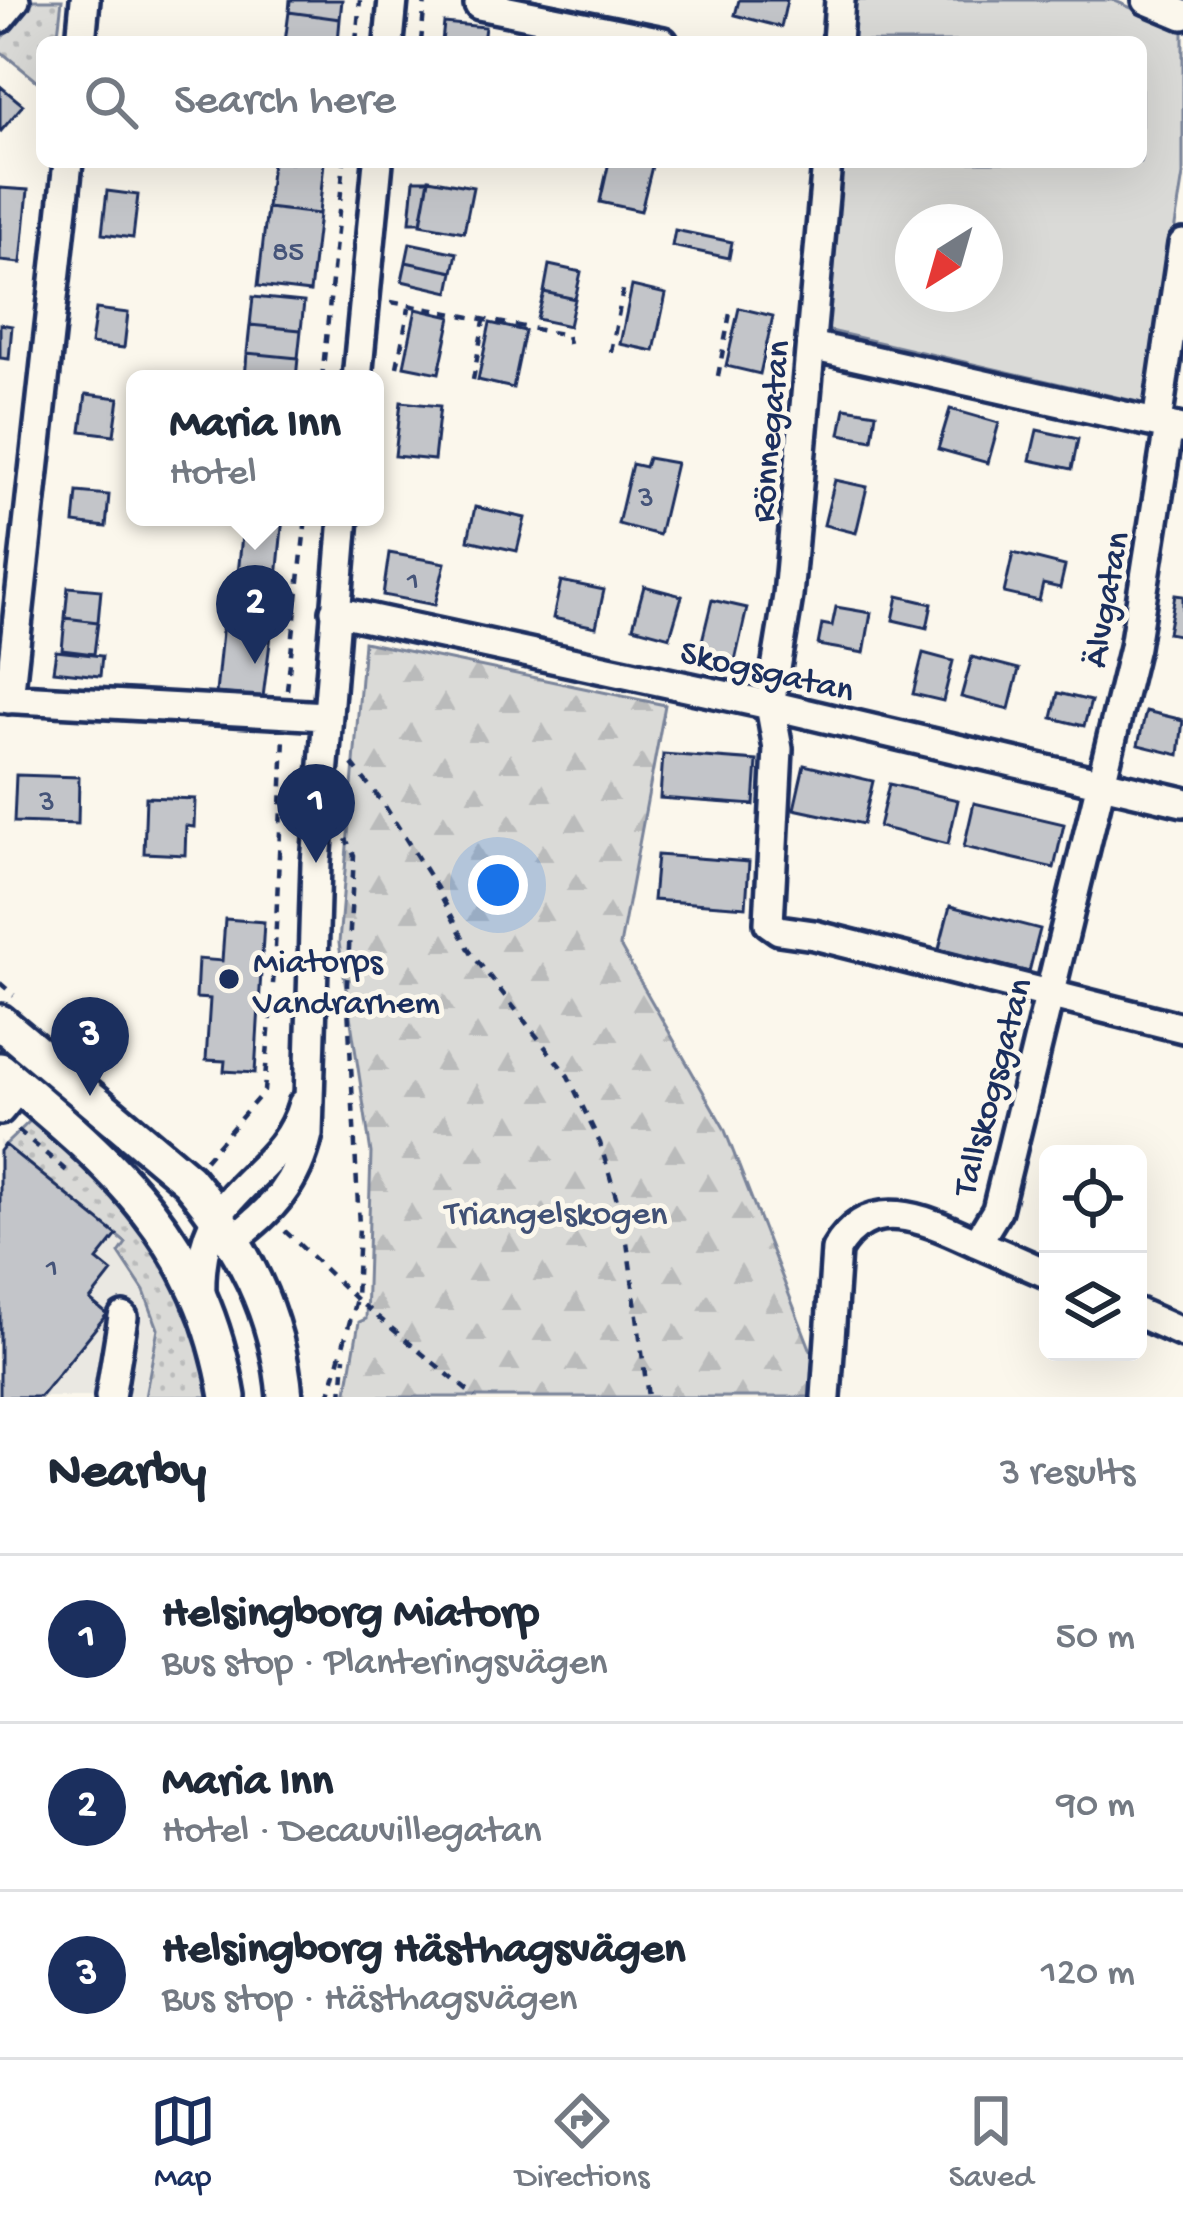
<!DOCTYPE html>
<meta charset="utf-8">
<style>
:root{--surface:#fff;--page:#f2f2f3;--text:#1f2937;--muted:#747a83;--line:#e0e1e3;--accent:#1b2f5e}
body{margin:0;font-family:"Gochi Hand",sans-serif;background:var(--page);color:var(--text)}
.controls{position:absolute;right:36px;bottom:36px;display:grid;overflow:hidden;border-radius:18px;box-shadow:0 12px 48px #0002}
.controls button{width:108px;height:108px;display:grid;place-items:center;padding:0;border:0;border-bottom:3px solid var(--line);background:var(--surface);color:var(--text);font:60px sans-serif}
.compass{position:absolute;left:895px;top:204px;width:108px;height:108px;border-radius:50%;background:var(--surface);box-shadow:0 12px 48px #0002;rotate:217deg}
.you{position:absolute;left:498px;top:885px;width:42px;height:42px;margin:-30px;border:9px solid #fff;border-radius:50%;background:#1a73e8;box-shadow:0 0 0 18px #1a73e833}
.badge{display:grid;place-items:center;width:78px;height:78px;border-radius:50%;background:var(--accent);color:#fff;font-size:39px;font-weight:700}
.pin{position:absolute;translate:-50% -99px;filter:drop-shadow(0 3px 6px #0008)}
.pin::after{content:'';position:absolute;top:63px;width:42px;height:36px;background:inherit;clip-path:polygon(0 0,100% 0,50% 100%)}
.popup{position:absolute;left:126px;top:370px;width:258px;height:156px;box-sizing:border-box;display:grid;place-content:center;border-radius:18px;background:var(--surface);filter:drop-shadow(0 3px 9px #0005);font-size:39px;white-space:nowrap;color:var(--muted)}
.popup b{font-size:45px;color:var(--text)}
.popup::after{content:'';position:absolute;left:50%;top:100%;margin-left:-24px;border:24px solid transparent;border-top-color:var(--surface)}
.list{margin:0;padding:0;list-style:none}
h2{display:flex;justify-content:space-between;align-items:center;height:156px;margin:0;padding:0 48px;font-size:51px}
h2 small{font-size:39px;font-weight:400;color:var(--muted)}
.list li{display:grid;grid-template-columns:78px 1fr auto;gap:36px;align-items:center;box-sizing:border-box;height:168px;padding:0 48px;border-top:3px solid var(--line)}
.list b{display:block;font-size:45px;white-space:nowrap}
.list p{margin:0;font-size:39px;white-space:nowrap;color:var(--muted)}
.list em{font-size:39px;font-style:normal;color:var(--muted)}
.icon{flex:none;width:66px;height:66px;fill:none;stroke:currentColor;stroke-width:2;stroke-linecap:round;stroke-linejoin:round}
.map{position:relative;flex:none;width:1183px;height:1397px;overflow:hidden}
.search{position:absolute;background:var(--surface);box-shadow:0 12px 48px #0002;left:36px;right:36px;top:36px;height:132px;display:flex;align-items:center;gap:30px;box-sizing:border-box;padding:0 42px;border-radius:18px;color:var(--muted);font-size:45px}
.sheet{height:660px;background:var(--surface)}
nav{display:flex;justify-content:space-around;align-items:center;box-sizing:border-box;height:168px;border-top:3px solid var(--line);background:var(--surface);font-size:33px;color:var(--muted)}
nav a{display:grid;justify-items:center;gap:6px}
nav .on{color:var(--accent)}
.map>svg:first-child{display:block}
</style>
<div class="map">
<svg width="1183" height="1397" viewBox="0 0 1183 1397">
<defs>
<pattern id="grass-dots" width="8" height="8" patternUnits="userSpaceOnUse" patternTransform="scale(3)"><rect width="8" height="8" fill="#dadad7"/><path d="M2 2h.1M6 6h.1" fill="none" stroke="#babbbb" stroke-width="1.8" stroke-linecap="round"/></pattern>
<pattern id="forest-firs" width="22" height="20" patternUnits="userSpaceOnUse" patternTransform="scale(3)"><rect width="22" height="20" fill="#dadad7"/><path d="M5 1l3.5 6h-7zM16 11l3.5 6h-7z" fill="#babbbb"/></pattern>
</defs>
<rect width="100%" height="100%" fill="#fbf7ec"/>
<filter id="ink" filterUnits="userSpaceOnUse"><feTurbulence type="fractalNoise" baseFrequency=".00833" numOctaves="2"/><feDisplacementMap in="SourceGraphic" scale="24" xChannelSelector="R" yChannelSelector="G"/><feConvolveMatrix kernelMatrix="1 2 1 2 8 2 1 2 1" color-interpolation-filters="sRGB"/></filter>
<g filter="url(#ink)">
<!-- built -->
<path fill="#eae8e2" d="M 0,1140 L 127,1243 L 134,1272 L 158,1329 L 145,1397 L 0,1397 Z"/>
<!-- grass -->
<path fill="url(#grass-dots)" stroke="#7a849a" stroke-width="3" d="M 34,0 L 62,0 L 57,42 L 42,42 L 42,85 L 0,51 L 0,40 Z
M 31,1120 L 42,1123 C 102,1177 167,1235 192,1314 C 200,1341 206,1370 212,1397 L 145,1397 L 158,1329 L 144,1291 L 119,1253 L 126,1243 L 5,1145 Z"/>
<!-- forest -->
<path fill="url(#forest-firs)" stroke="#7a849a" stroke-width="3" d="M 364,642 L 665,705 L 620,946 L 724,1128 L 829,1397 L 346,1397 L 359,1322 L 366,1319 L 371,1153 L 339,943 Z"/>
<!-- park -->
<path fill="#dadad7" stroke="#7a849a" stroke-width="3" fill-rule="evenodd" d="M 851,0 L 1113,0 L 1183,30 L 1183,175 L 1147,404 L 822,329 L 837,162 L 1141,162 L 1141,42 L 847,42 ZM 913,222 L 985,222 L 985,294 L 913,294 Z"/>
<!-- building -->
<path fill="#c3c5c9" stroke="#1b2f5e" stroke-width="3" d="M 290,0 L 342,0 L 340,19 L 289,12 Z
M 739,0 L 787,0 L 781,27 L 735,15 Z
M 289,12 L 340,19 L 338,42 L 285,42 Z
M 444,23 L 485,27 L 483,42 L 442,42 Z
M 0,86 L 23,105 L 1,131 L 0,130 Z
M 272,162 L 324,162 L 319,214 L 267,208 Z
M 609,162 L 653,162 L 641,211 L 600,202 Z
M 429,179 L 473,187 L 464,232 L 421,224 Z
M 414,180 L 429,180 L 421,222 L 410,222 Z
M 0,188 L 28,190 L 21,263 L 0,261 Z
M 107,191 L 138,195 L 133,238 L 102,234 Z
M 267,208 L 319,214 L 310,292 L 258,286 Z
M 675,230 L 732,242 L 729,258 L 672,246 Z
M 410,243 L 457,253 L 453,272 L 406,262 Z
M 406,262 L 453,272 L 449,292 L 402,281 Z
M 549,265 L 581,272 L 575,299 L 544,292 Z
M 632,286 L 666,294 L 654,351 L 620,344 Z
M 544,292 L 575,299 L 569,326 L 537,319 Z
M 253,297 L 304,302 L 301,330 L 250,325 Z
M 739,308 L 773,316 L 760,374 L 726,366 Z
M 96,309 L 128,313 L 124,348 L 91,344 Z
M 416,309 L 451,317 L 439,373 L 404,366 Z
M 490,323 L 525,331 L 513,388 L 478,380 Z
M 0,324 L 12,326 L 9,359 L 0,358 Z
M 250,325 L 301,330 L 298,358 L 247,353 Z
M 247,353 L 298,358 L 296,379 L 245,379 Z
M 86,394 L 119,398 L 114,435 L 81,431 Z
M 401,402 L 440,406 L 434,460 L 395,456 Z
M 845,408 L 876,413 L 872,440 L 840,434 Z
M 950,409 L 999,423 L 988,463 L 938,449 Z
M 1037,430 L 1078,439 L 1072,469 L 1030,460 Z
M 648,458 L 676,463 L 659,535 L 618,524 L 632,464 L 645,467 Z
M 835,480 L 867,487 L 856,533 L 824,525 Z
M 77,492 L 109,495 L 106,527 L 74,523 Z
M 475,507 L 525,518 L 517,551 L 468,540 Z
M 244,517 L 283,517 L 277,578 L 238,574 Z
M 389,553 L 445,563 L 435,605 L 383,595 Z
M 1013,553 L 1065,566 L 1060,588 L 1043,584 L 1039,601 L 1004,593 Z
M 238,574 L 277,578 L 272,627 L 233,623 Z
M 561,581 L 604,590 L 596,627 L 553,618 Z
M 644,586 L 682,596 L 670,637 L 633,627 Z
M 68,587 L 101,590 L 98,622 L 65,618 Z
M 1175,595 L 1183,596 L 1183,636 L 1168,633 Z
M 898,596 L 932,604 L 927,628 L 893,620 Z
M 712,600 L 747,608 L 735,661 L 699,653 Z
M 836,607 L 871,613 L 864,653 L 818,645 L 822,624 L 832,626 Z
M 65,618 L 98,622 L 94,654 L 62,650 Z
M 223,622 L 272,627 L 263,697 L 216,693 Z
M 56,651 L 102,656 L 100,676 L 53,671 Z
M 923,653 L 953,661 L 943,701 L 913,694 Z
M 972,657 L 1019,669 L 1009,709 L 961,697 Z
M 1058,693 L 1091,701 L 1084,726 L 1052,718 Z
M 1146,711 L 1183,720 L 1179,755 L 1138,745 Z
M 663,754 L 757,761 L 754,805 L 660,798 Z
M 804,765 L 873,781 L 863,824 L 794,809 Z
M 16,775 L 79,777 L 78,824 L 14,822 Z
M 889,784 L 958,800 L 948,844 L 879,827 Z
M 146,797 L 195,799 L 194,827 L 186,826 L 185,855 L 144,853 Z
M 974,803 L 1064,824 L 1054,868 L 964,847 Z
M 657,855 L 749,862 L 746,907 L 653,900 Z
M 950,906 L 1040,929 L 1029,972 L 939,949 Z
M 225,919 L 264,922 L 255,1073 L 224,1071 L 225,1061 L 206,1060 L 210,999 L 196,998 L 198,959 L 222,961 Z
M 5,1145 L 117,1235 L 97,1260 L 112,1272 L 90,1300 L 107,1314 L 40,1397 L 0,1397 L 0,1151 Z"/>
<g fill="none" stroke-linecap="round" stroke-linejoin="round">
<!-- minor casing -->
<g stroke="#1b2f5e" stroke-width="36">
<path id="minor" d="M 1147,0 L 1183,15
M 479,5 L 663,42
M 0,18 L 15,0
M 81,42 L 85,0
M 389,42 L 393,0
M 837,42 L 840,0
M 827,162 L 788,596 L 770,705 L 778,749 L 769,923 L 779,930 L 814,935 L 1183,1028
M 811,346 L 1182,429
M 357,379 L 378,162
M 1157,423 L 1183,244
M 335,611 L 770,705 L 1183,802
M 0,698 L 326,716
M 9,699 L 68,162
M 0,1110 L 20,1086
M 232,1240 C 272,1211 297,1183 308,1134 L 316,863 L 344,517
M 977,1243 L 1048,1274
M 201,1300 C 200,1272 202,1242 217,1217 C 245,1175 287,1158 303,1104
M 1138,1313 L 1183,1333
M 110,1397 L 123,1317
M 826,1397 L 836,1250 C 870,1191 927,1220 977,1243 L 997,1210 L 1134,647 L 1169,426"/>
</g>
<!-- major casing -->
<g stroke="#1b2f5e" stroke-width="42">
<path id="major" d="M 0,1022 L 188,1180 C 242,1244 278,1313 285,1397
M 0,1070 C 116,1167 202,1240 228,1397"/>
</g>
<!-- path -->
<path stroke="#1b2f5e" stroke-width="4.5" stroke-dasharray="9 9" stroke-linecap="butt" d="M 356,42 L 360,0
M 421,42 L 425,0
M 391,302 L 567,335 L 569,344
M 611,352 L 624,285
M 397,367 L 409,308
M 718,376 L 731,308
M 322,379 L 344,162
M 473,380 L 484,321
M 375,417 L 377,399
M 287,690 L 306,517
M 352,764 L 383,803 L 437,888 L 471,953 L 568,1076 L 600,1143 L 625,1227 L 648,1397
M 0,983 L 14,995
M 18,1130 L 69,1173
M 205,1160 L 264,1091 L 274,972 L 284,737
M 285,1231 L 356,1299 L 475,1397
M 329,1397 L 356,1299 L 359,1226 L 347,985 L 354,855 L 346,839
M 342,1397 L 345,1357"/>
<!-- minor -->
<use href="#minor" stroke="#fbf7ec" stroke-width="27"/>
<!-- major -->
<use href="#major" stroke="#fbf7ec" stroke-width="33"/>
</g>
</g>
<!-- markers -->
<circle fill="#1b2f5e" stroke="#fbf7ec" stroke-width="4.5" cx="229" cy="979" r="12"/>
<g text-anchor="middle" stroke-width="10" stroke-linejoin="round" paint-order="stroke">
<!-- number labels -->
<g font-size="30" fill="#455479">
<text x="288" y="260">85</text>
<text x="646" y="506">3</text>
<text x="413" y="589">1</text>
<text x="47" y="810">3</text>
<text x="52" y="1276">1</text>
</g>
<!-- street labels -->
<g font-size="36" fill="#1b2f5e" stroke="#fbf7ec">
<text transform="translate(767 431) rotate(-85)" y="13">Rönnegatan</text>
<text transform="translate(1103 599) rotate(-80)" y="13">Älvgatan</text>
<text transform="translate(768 668) rotate(13)" y="13">Skogsgatan</text>
<text transform="translate(989 1086) rotate(-75)" y="13">Tallskogsgatan</text>
</g>
<!-- poi labels -->
<g font-size="36" fill="#1b2f5e" stroke="#fbf7ec" text-anchor="start">
<text x="253" y="971">Miatorps<tspan x="253" dy="41">Vandrarhem</tspan></text>
</g>
<!-- park labels -->
<g font-size="36" fill="#415176" stroke="#fbf7ec">
<text x="556" y="1223">Triangelskogen</text>
</g>
</g>
</svg>
<div class="controls">
<button><svg class="icon" aria-label="locate" viewBox="0 0 24 24"><circle cx="12" cy="12" r="6"/><path d="M12 2v4M12 18v4M2 12h4M18 12h4"/></svg></button>
<button><svg class="icon" aria-label="layers" viewBox="0 0 24 24"><path d="M12 4l9 5-9 5-9-5zM3 14l9 5 9-5"/></svg></button>
</div>
<svg class="compass" viewBox="-18 -18 36 36"><path d="M0-13l5 13h-10z" fill="#e53935"/><path d="M0 13l5-13h-10z" fill="#747a83"/></svg>
<div class="you"></div>
<div class="pin badge" style="left:316px;top:863px">1</div>
<div class="pin badge" style="left:255px;top:664px">2</div>
<div class="popup"><b>Maria Inn</b>Hotel</div>
<div class="pin badge" style="left:90px;top:1096px">3</div>
<div class="search"><svg class="icon" aria-label="search" viewBox="0 0 24 24"><circle cx="10" cy="10" r="6"/><path d="M15 15l6 6"/></svg>Search here</div>
</div>
<section class="sheet">
<h2>Nearby<small>3 results</small></h2>
<ul class="list">
<li><span class="badge">1</span><div><b>Helsingborg Miatorp</b><p>Bus stop · Planteringsvägen</p></div><em>50 m</em></li>
<li><span class="badge">2</span><div><b>Maria Inn</b><p>Hotel · Decauvillegatan</p></div><em>90 m</em></li>
<li><span class="badge">3</span><div><b>Helsingborg Hästhagsvägen</b><p>Bus stop · Hästhagsvägen</p></div><em>120 m</em></li>
</ul>
</section>
<nav>
<a class="on"><svg class="icon" aria-label="map" viewBox="0 0 24 24"><path d="M3 6l6-2 6 2 6-2v14l-6 2-6-2-6 2zM9 4v14M15 6v14"/></svg>Map</a>
<a><svg class="icon" aria-label="directions" viewBox="0 0 24 24"><path d="M12 3l9 9-9 9-9-9zM9 14v-3h6M13 9l2 2-2 2"/></svg>Directions</a>
<a><svg class="icon" aria-label="saved" viewBox="0 0 24 24"><path d="M7 4h10v16l-5-4-5 4z"/></svg>Saved</a>
</nav>
